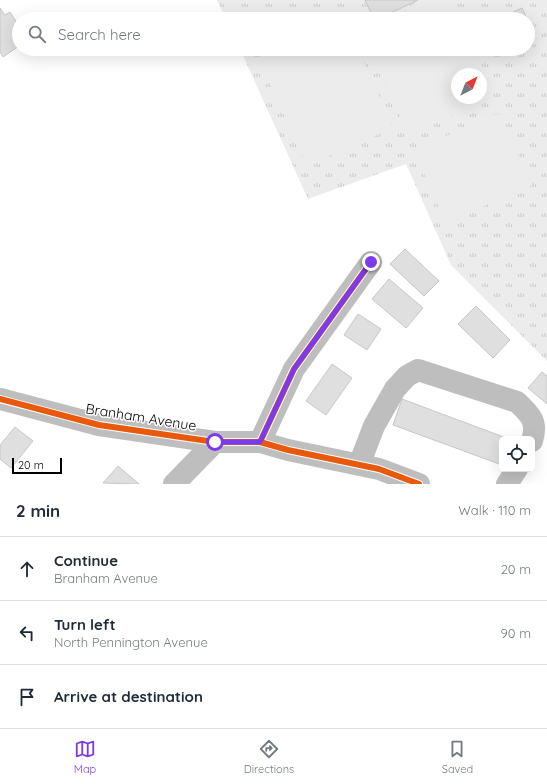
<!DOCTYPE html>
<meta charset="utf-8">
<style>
:root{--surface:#fff;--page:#f2f2f3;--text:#1f2937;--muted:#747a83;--line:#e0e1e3;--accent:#7c3aed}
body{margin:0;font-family:Quicksand,sans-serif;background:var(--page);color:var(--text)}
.controls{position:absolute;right:12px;bottom:12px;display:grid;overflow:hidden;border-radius:6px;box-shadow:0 4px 16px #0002}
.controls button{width:36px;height:36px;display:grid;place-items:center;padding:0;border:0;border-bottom:1px solid var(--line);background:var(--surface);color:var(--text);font:20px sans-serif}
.compass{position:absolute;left:451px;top:68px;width:36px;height:36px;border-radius:50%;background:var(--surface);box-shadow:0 4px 16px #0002;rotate:42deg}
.scale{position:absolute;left:12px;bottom:10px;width:50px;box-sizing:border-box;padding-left:4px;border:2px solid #000;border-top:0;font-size:11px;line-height:14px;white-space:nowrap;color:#000;-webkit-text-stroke:3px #fff;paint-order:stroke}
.stop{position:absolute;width:12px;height:12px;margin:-9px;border:3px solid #7c3aed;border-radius:50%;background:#fff}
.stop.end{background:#7c3aed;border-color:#fff;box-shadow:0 1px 4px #0008}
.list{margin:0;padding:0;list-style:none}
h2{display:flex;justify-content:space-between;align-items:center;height:52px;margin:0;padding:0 16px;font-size:17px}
h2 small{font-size:13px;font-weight:400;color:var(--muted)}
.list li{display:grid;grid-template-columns:26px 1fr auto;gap:12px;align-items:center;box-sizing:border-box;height:64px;padding:0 16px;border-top:1px solid var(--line)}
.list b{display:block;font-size:15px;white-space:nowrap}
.list p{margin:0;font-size:13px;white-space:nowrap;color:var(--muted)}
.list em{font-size:13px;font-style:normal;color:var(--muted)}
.icon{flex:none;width:22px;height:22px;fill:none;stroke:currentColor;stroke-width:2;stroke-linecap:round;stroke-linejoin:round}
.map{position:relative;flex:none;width:547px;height:484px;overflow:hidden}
.search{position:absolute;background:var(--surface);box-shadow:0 4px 16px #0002;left:12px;right:12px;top:12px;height:44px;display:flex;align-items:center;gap:10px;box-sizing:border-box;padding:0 14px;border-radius:22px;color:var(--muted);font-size:15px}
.sheet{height:244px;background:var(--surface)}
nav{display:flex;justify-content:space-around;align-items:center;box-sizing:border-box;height:56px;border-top:1px solid var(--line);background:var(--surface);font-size:11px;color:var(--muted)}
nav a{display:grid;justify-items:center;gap:2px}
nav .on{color:var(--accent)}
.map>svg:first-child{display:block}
</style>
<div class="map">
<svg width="547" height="484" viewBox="0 0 547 484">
<defs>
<pattern id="grass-tufts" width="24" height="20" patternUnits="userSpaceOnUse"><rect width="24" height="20" fill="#ececec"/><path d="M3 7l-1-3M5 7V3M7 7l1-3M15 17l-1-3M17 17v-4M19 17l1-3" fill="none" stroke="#c9c9c9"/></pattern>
</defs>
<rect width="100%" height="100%" fill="#fff"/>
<!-- grass -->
<path fill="url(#grass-tufts)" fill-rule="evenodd" d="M 217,0 L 547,0 L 547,361 L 451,265 L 406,164 L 308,199 L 240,49 L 528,49 L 528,19 L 226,19 ZM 457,74 L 481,74 L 481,98 L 457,98 Z"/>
<!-- pitch -->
<path fill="#ececec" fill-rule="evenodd" d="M 424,0 L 451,0 L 459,19 L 381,19 Z
M 281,49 L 358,49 L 393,128 L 307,166 L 259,59 Z
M 370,49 L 473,49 L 494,98 L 408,135 ZM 457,74 L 481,74 L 481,98 L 457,98 Z
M 499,113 L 532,185 L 446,223 L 414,150 Z"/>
<!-- building -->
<path fill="#dfdfdf" stroke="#c7c7c7" d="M 365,0 L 418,0 L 378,19 L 374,19 Z
M 0,8 L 5,15 L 10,12 L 17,23 L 13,26 L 19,35 L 19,46 L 3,57 L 0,52 Z
M 522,8 L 527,19 L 499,19 Z
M 528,21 L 535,34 L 528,38 Z
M 405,249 L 439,281 L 424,296 L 390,264 Z
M 389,279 L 423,308 L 406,328 L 372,299 Z
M 476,306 L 510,340 L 493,358 L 458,324 Z
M 358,314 L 381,329 L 367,350 L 344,335 Z
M 332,364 L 352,378 L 326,415 L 306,401 Z
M 542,372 L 547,376 L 547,404 L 528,388 Z
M 402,399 L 509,439 L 502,439 L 502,465 L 393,425 Z
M 15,427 L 33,441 L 11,468 L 0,459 L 0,445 Z
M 118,466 L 139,484 L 103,483 Z"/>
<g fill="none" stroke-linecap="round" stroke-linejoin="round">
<!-- minor -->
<path stroke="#bebebe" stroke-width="22" d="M 0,399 L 99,425 L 215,442 L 260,442 L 288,450 L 379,469 L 419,484
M 260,442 L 294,369 L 371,262
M 359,465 L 374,426 L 395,389 L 407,376 L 418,370 L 517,402 C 531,415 538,422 532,441
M 174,484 L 215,442
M 507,484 L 517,469"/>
<!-- cycleway casing -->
<g stroke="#fff" stroke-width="8">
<path id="cycleway" d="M 0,399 L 99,425 L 215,442 L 260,442 L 288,450 L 379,469 L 419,484
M 260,442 L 294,369 L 371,262"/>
</g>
<!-- cycleway -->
<use href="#cycleway" stroke="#e8590c" stroke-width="6"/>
</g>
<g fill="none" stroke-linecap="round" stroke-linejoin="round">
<!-- route -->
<path stroke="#7c3aed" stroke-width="5" d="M 215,442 L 260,442 L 294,369 L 371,262"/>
</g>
<g text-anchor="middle" stroke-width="3" stroke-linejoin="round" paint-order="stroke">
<!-- street labels -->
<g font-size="14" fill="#000" stroke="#fff">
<text transform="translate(141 417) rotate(9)" y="5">Branham Avenue</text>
</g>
</g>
</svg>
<div class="controls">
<button><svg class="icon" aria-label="locate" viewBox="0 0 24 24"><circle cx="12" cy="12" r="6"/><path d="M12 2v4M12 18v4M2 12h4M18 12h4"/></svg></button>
</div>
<svg class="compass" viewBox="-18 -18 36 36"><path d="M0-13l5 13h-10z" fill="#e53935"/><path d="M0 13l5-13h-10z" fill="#747a83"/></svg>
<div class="scale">20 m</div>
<div class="stop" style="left:215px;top:442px"></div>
<div class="stop end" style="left:371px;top:262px"></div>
<div class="search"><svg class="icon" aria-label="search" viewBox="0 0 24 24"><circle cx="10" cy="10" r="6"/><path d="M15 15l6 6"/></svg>Search here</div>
</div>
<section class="sheet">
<h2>2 min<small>Walk · 110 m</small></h2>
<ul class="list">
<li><svg class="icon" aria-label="ahead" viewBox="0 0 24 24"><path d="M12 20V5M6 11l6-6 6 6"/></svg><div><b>Continue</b><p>Branham Avenue</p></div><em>20 m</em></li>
<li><svg class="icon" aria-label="left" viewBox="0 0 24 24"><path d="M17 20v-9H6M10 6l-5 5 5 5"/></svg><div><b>Turn left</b><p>North Pennington Avenue</p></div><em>90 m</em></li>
<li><svg class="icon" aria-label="arrive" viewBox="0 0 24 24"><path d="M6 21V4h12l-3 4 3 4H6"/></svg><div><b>Arrive at destination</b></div></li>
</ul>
</section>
<nav>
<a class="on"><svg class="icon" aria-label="map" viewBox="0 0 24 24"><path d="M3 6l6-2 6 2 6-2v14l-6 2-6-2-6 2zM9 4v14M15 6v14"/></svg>Map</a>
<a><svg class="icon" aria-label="directions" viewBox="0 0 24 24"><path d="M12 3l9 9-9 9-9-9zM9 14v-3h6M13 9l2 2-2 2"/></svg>Directions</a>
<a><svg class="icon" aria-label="saved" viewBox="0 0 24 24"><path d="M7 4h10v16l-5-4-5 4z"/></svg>Saved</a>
</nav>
